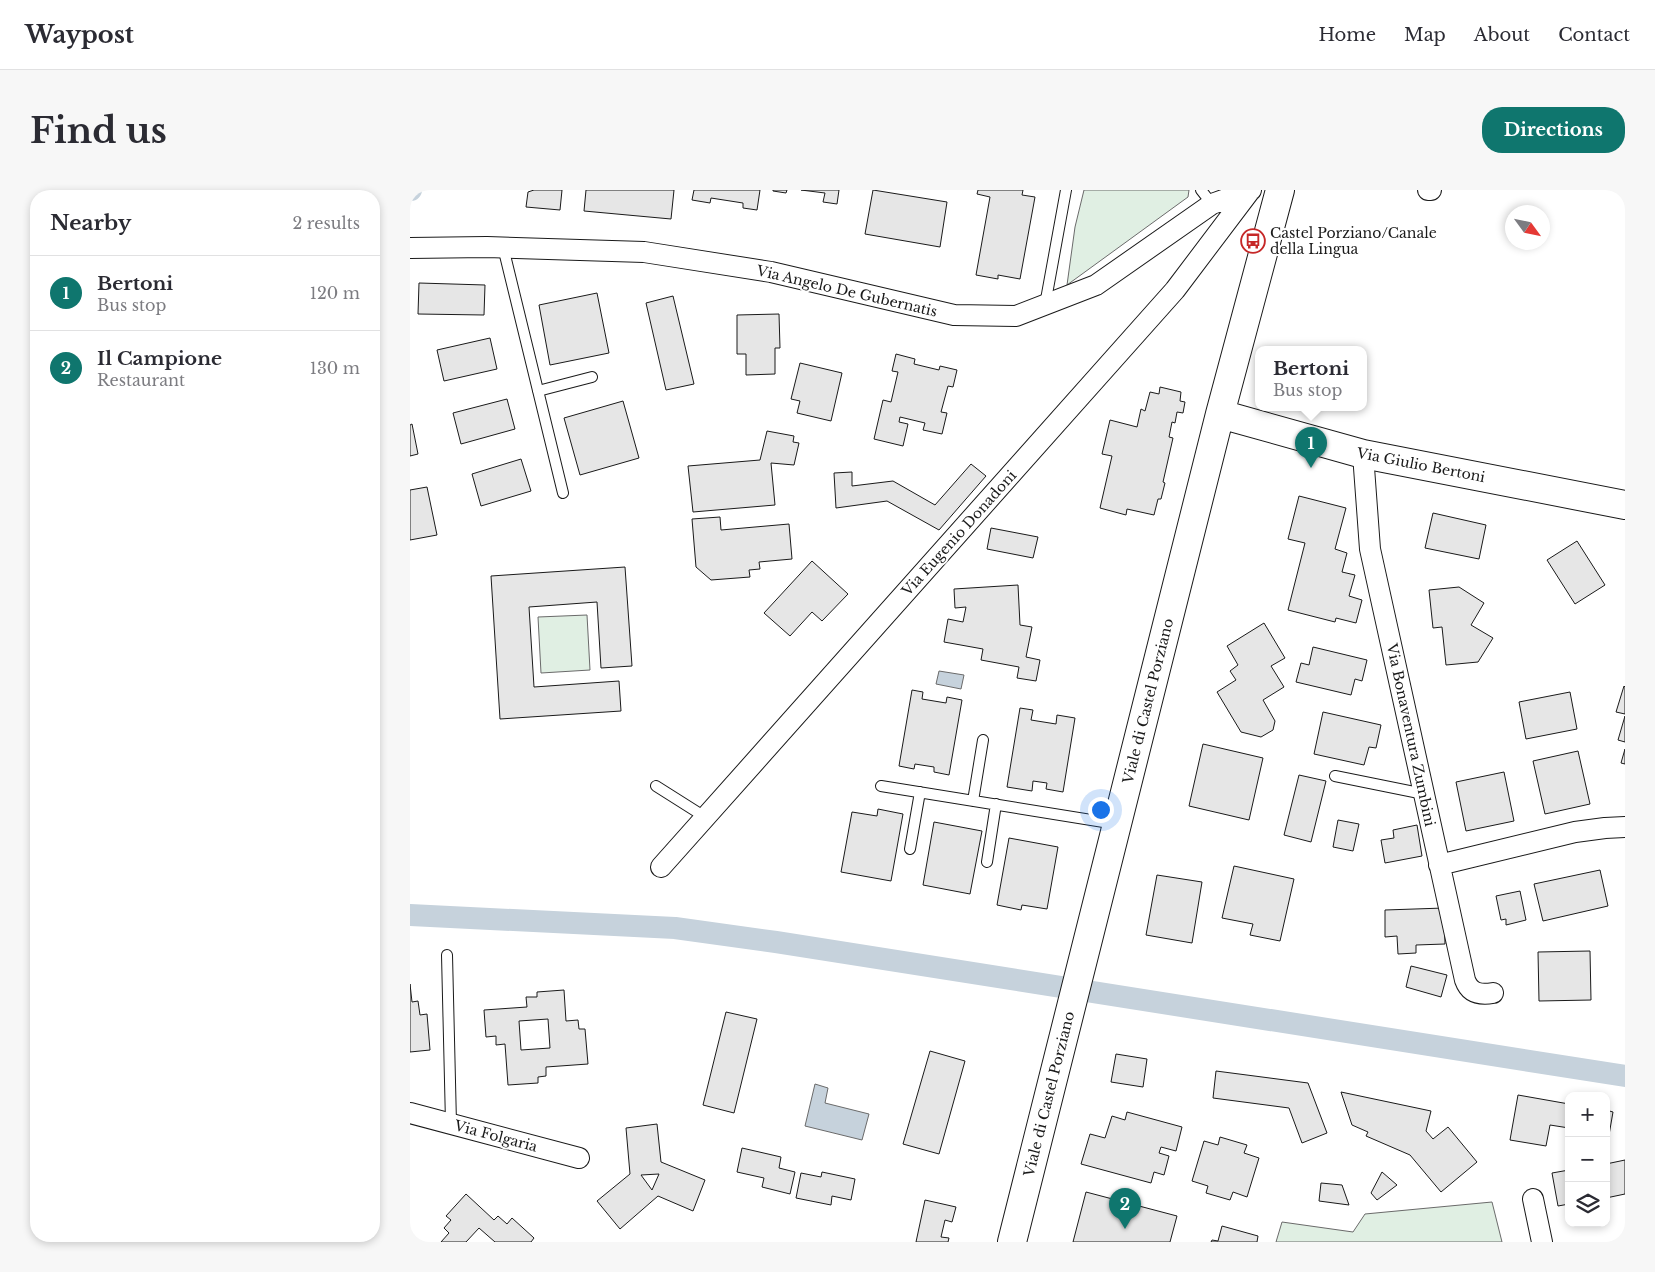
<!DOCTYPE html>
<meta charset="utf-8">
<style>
:root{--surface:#fff;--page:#f7f7f7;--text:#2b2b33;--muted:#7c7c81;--line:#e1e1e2;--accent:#0f766e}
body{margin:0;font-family:"Libre Baskerville",serif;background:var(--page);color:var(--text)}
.controls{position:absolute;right:15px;bottom:15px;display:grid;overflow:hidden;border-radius:10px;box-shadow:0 2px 8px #0003}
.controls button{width:45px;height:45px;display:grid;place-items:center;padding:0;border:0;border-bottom:1px solid var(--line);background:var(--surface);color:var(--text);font:25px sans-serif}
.compass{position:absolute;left:1095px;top:15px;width:45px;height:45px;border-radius:50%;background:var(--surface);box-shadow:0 2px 8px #0003;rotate:123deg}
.you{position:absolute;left:690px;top:619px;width:18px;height:18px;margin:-12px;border:4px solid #fff;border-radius:50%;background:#1a73e8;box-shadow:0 0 0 8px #1a73e833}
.badge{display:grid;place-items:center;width:32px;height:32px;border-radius:50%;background:var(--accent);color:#fff;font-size:16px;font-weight:700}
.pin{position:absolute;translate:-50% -41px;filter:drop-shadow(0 1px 2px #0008)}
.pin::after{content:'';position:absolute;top:26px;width:18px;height:15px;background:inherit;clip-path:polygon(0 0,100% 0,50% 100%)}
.popup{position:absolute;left:845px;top:156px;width:112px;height:65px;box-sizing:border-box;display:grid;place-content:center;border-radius:10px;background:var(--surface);filter:drop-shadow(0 1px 4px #0005);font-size:16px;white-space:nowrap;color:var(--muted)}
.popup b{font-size:19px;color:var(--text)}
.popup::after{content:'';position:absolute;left:50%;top:100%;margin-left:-10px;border:10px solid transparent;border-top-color:var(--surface)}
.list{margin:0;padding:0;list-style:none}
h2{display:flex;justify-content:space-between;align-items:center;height:65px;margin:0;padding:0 20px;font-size:21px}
h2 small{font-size:16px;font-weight:400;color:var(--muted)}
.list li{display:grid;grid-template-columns:32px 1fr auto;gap:15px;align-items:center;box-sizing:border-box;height:75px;padding:0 20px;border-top:1px solid var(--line)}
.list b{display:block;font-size:19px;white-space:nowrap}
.list p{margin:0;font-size:16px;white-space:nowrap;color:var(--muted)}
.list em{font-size:16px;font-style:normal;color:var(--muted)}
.icon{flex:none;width:28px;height:28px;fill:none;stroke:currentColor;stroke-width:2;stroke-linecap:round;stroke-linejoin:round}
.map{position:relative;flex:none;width:1215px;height:1052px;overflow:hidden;border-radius:20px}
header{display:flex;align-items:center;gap:30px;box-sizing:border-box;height:70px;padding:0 25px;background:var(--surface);border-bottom:1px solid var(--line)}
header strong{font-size:24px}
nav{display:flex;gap:28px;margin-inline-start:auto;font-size:18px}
.intro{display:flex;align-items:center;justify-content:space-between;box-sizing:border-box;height:120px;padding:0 30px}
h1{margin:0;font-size:35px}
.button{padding:12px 22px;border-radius:20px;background:var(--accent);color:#fff;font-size:18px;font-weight:700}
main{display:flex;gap:30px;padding:0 30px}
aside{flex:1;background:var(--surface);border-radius:20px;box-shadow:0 2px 8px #0003}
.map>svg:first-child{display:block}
</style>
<header>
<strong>Waypost</strong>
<nav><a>Home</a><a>Map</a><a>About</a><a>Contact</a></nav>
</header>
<div class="intro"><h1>Find us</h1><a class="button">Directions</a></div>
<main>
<aside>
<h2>Nearby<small>2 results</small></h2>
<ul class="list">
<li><span class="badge">1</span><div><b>Bertoni</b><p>Bus stop</p></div><em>120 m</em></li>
<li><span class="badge">2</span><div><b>Il Campione</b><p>Restaurant</p></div><em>130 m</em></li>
</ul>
</aside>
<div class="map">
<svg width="1215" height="1052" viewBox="0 0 1215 1052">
<rect width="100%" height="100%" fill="#fff"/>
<!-- green -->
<path fill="#e0efe3" stroke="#6a6a6a" d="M 674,0 L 779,0 L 778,7 L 657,95 L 665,37 Z
M 177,425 L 180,480 L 131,483 L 128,427 Z
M 1082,1012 L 1092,1052 L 866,1052 L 872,1032 L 943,1042 L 955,1024 Z"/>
<!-- water -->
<path fill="#c6d2dc" stroke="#6a6a6a" d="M 529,481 L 554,485 L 551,499 L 526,494 Z
M 405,894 L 418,898 L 415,913 L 459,924 L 452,950 L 395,936 Z"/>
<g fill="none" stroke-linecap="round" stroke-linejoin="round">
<!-- canal -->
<path stroke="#c6d2dc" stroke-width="22" d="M 0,0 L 1,0
M 0,725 L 265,738 L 366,752 L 1215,886"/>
</g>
<!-- building -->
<path fill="#e6e6e6" stroke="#1a1a1a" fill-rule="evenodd" d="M 124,0 L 152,0 L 150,20 L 116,17 L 118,2 Z
M 176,0 L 264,0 L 261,29 L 174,21 Z
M 284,0 L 350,0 L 347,20 L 333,18 L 333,13 L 301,8 L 300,13 L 282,10 Z
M 363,0 L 377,0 L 376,3 L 363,1 Z
M 391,0 L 429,0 L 427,14 L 413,12 L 415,3 Z
M 463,0 L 537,12 L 530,57 L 455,44 Z
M 568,0 L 613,0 L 612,5 L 625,7 L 610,89 L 588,85 L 588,89 L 566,85 L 580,7 L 567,4 Z
M 9,93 L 75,95 L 74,125 L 8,124 Z
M 187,103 L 199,163 L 140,175 L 129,115 Z
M 263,106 L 284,194 L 256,200 L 236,113 Z
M 369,124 L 370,158 L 365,158 L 365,184 L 336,185 L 336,164 L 327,164 L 327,125 Z
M 80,148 L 87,179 L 34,191 L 27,160 Z
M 486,164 L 505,169 L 504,174 L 529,180 L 530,176 L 547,180 L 543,197 L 538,196 L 531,222 L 537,223 L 532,244 L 513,240 L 515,233 L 490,227 L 489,232 L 498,234 L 493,256 L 464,249 L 473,210 L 481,212 L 488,182 L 482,181 Z
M 390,173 L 432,183 L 421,231 L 387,223 L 390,211 L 381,209 Z
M 750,197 L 771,202 L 770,211 L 775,212 L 773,223 L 767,222 L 765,233 L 762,232 L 759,247 L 763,248 L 753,292 L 755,293 L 751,309 L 748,309 L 744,325 L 717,319 L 716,325 L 690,318 L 702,266 L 692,264 L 700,230 L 727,237 L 731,219 L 735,221 L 740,202 L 749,204 Z
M 97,209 L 105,239 L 51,254 L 43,223 Z
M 213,211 L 229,268 L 170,285 L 154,228 Z
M 2,234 L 8,264 L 0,266 L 0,235 Z
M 357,241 L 384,246 L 383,252 L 389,253 L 384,275 L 361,273 L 365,315 L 283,322 L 278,276 L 350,270 Z
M 111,269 L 121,301 L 71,316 L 62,284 Z
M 561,274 L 576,286 L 529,340 L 477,311 L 426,318 L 424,283 L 442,282 L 442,296 L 483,291 L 525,315 Z
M 17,297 L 27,345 L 0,350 L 0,300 Z
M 889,306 L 936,318 L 925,359 L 937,363 L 932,382 L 945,385 L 939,406 L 952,410 L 946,433 L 926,428 L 925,432 L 878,420 L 895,353 L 878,349 Z
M 1023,323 L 1076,335 L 1069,369 L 1015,358 Z
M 310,327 L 311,340 L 379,334 L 382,369 L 349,372 L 350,379 L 339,380 L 340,387 L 301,390 L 286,377 L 282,329 Z
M 581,338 L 628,347 L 623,368 L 577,359 Z
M 1167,351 L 1195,395 L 1165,414 L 1137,370 Z
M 402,371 L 438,404 L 412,431 L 402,422 L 380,446 L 354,423 Z
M 215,377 L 222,476 L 191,478 L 187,412 L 119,417 L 124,497 L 209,491 L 211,521 L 90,529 L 81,386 Z
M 608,395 L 610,435 L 622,437 L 616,467 L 630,470 L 626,491 L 607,488 L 609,477 L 571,470 L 573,459 L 534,452 L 538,429 L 553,432 L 556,417 L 545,418 L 544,399 Z
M 1049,397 L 1074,413 L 1061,435 L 1083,448 L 1068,472 L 1036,475 L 1032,437 L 1023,438 L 1019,400 Z
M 854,433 L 875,468 L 861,476 L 874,497 L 853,510 L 865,531 L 863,540 L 851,547 L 831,542 L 807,502 L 826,490 L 820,481 L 828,475 L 817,456 Z
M 903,457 L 957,470 L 952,491 L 945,489 L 941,505 L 886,492 L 891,473 L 899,475 Z
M 1214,496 L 1215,497 L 1215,524 L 1206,522 Z
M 502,500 L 513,502 L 512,509 L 536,513 L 537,507 L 552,510 L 539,585 L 524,582 L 524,577 L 505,574 L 504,579 L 489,576 Z
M 1160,502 L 1167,539 L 1116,549 L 1109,512 Z
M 610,518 L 623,520 L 621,530 L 646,534 L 647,525 L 665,528 L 653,602 L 636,599 L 637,593 L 623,591 L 622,601 L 597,597 Z
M 913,522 L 971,535 L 966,558 L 959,557 L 954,575 L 904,564 Z
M 1215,526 L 1215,552 L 1208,550 Z
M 793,554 L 853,568 L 839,630 L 779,616 Z
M 1215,559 L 1215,574 L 1211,573 Z
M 1168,561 L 1180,614 L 1135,624 L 1123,571 Z
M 1094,582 L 1104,631 L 1056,641 L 1046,592 Z
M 889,585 L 916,591 L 901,652 L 874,645 Z
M 468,619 L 493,624 L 481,691 L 431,682 L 442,622 L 467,626 Z
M 928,630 L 949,634 L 943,661 L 923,657 Z
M 524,632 L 572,641 L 560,704 L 513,695 Z
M 1007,635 L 1012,666 L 975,673 L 971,650 L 984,648 L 983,640 Z
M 599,648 L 648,657 L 637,719 L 612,715 L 611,720 L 587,715 Z
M 824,676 L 884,689 L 870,751 L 840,745 L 843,734 L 812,728 Z
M 1190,680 L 1198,716 L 1133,731 L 1124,694 Z
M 747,685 L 792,692 L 782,753 L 736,745 Z
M 1110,701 L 1116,730 L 1096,735 L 1096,729 L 1091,730 L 1086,706 Z
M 1034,718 L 1035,754 L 1006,755 L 1006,763 L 988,764 L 987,746 L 975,747 L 975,720 Z
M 1180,761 L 1181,810 L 1129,811 L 1128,762 Z
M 1001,776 L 1037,785 L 1031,807 L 996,797 Z
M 0,794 L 2,812 L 8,811 L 10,825 L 17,824 L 20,860 L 0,862 Z
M 154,800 L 156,831 L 168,830 L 169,839 L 175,839 L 178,874 L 136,877 L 136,886 L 128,887 L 128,893 L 98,895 L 95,854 L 86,855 L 86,846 L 76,847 L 74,820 L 117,817 L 116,807 L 127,807 L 127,802 ZM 138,829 L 140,858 L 111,860 L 109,831 Z
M 316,822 L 347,829 L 324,923 L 293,915 Z
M 520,861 L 555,871 L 529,964 L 493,954 Z
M 706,864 L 737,869 L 733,897 L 701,892 Z
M 806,881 L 898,893 L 917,943 L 892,953 L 879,918 L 803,908 Z
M 931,902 L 1021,921 L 1016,941 L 1023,949 L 1038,937 L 1067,972 L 1031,1002 L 1000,965 L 956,946 L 958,942 L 942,935 Z
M 1108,905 L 1159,914 L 1159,938 L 1140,935 L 1136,956 L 1100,950 Z
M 1196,920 L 1203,922 L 1199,945 L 1196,945 Z
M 717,922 L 772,937 L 766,961 L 751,957 L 749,963 L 759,966 L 754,985 L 744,982 L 741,993 L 671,974 L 680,944 L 695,948 L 702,926 L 715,930 Z
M 247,934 L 251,972 L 295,990 L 283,1021 L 248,1006 L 210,1039 L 187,1011 L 220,984 L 216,938 ZM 249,984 L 242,1000 L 231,985 Z
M 810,947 L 837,955 L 834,963 L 849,968 L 837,1007 L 823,1002 L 820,1010 L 796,1003 L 798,996 L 782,991 L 794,951 L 808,955 Z
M 332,958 L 371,967 L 369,978 L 385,982 L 380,1004 L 352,997 L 354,988 L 327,982 Z
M 1215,970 L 1215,1004 L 1196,1008 L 1196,974 Z
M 1159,980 L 1159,1014 L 1148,1016 L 1142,983 Z
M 412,982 L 445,989 L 441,1010 L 422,1006 L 421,1015 L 386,1008 L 391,983 L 411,987 Z
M 972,982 L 987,995 L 967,1010 L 961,1003 Z
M 911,993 L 932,995 L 939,1015 L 909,1011 Z
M 676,1002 L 767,1026 L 760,1052 L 663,1052 Z
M 56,1004 L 84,1030 L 88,1026 L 97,1034 L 102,1028 L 124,1048 L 121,1052 L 85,1052 L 69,1038 L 56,1052 L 31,1052 L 39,1043 L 34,1038 L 41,1030 L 36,1026 Z
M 515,1010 L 546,1017 L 542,1032 L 535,1030 L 531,1047 L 539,1048 L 538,1052 L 506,1052 Z
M 812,1036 L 848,1046 L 847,1052 L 801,1052 L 802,1050 L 808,1051 Z"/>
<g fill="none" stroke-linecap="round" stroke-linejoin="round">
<!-- lane casing -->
<g stroke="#1a1a1a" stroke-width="12">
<path id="lane" d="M 791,0 L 802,14
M 93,57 L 153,303
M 635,115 L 656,0
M 128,201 L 182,187
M 925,586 L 1014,604
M 246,596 L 295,627
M 471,596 L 706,634
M 563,611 L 573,550
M 500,659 L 510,602
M 577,672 L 586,614
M 37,765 L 41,933"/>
</g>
<!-- street casing -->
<g stroke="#1a1a1a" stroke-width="22">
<path id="street" d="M 1018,0 L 1021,0
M 0,58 L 77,57 L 234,62 L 361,82 L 544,125 L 606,126 L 686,95 L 802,14 L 841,0
M 953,264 L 960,359 L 1055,790 C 1060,804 1071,805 1083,803
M 1029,675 L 1165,642 L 1195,638 L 1215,637
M 251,677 L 765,100 L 839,2
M 0,923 L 169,968
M 1123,1009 L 1132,1052"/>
</g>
<!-- secondary casing -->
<g stroke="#1a1a1a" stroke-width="30">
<path id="secondary" d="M 810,224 L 953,264 L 1215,315
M 602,1052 L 810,224 L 870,0"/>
</g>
<!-- lane -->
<use href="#lane" stroke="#fff" stroke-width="10"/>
<!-- street -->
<use href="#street" stroke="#fff" stroke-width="20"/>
<!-- secondary -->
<use href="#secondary" stroke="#fff" stroke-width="28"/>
</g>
<!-- icons -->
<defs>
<g id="bus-ring" transform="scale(1.25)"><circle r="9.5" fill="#fff" stroke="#c62828" stroke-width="1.5"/><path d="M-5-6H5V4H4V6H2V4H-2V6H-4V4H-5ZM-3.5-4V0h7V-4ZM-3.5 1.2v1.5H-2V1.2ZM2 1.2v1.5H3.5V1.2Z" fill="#c62828"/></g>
</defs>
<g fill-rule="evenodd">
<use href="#bus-ring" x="843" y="51"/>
</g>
<g text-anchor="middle" stroke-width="4" stroke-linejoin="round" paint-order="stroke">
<!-- poi labels -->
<g font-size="14" fill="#1a1a1a" stroke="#fff" text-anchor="start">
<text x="860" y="48">Castel Porziano/Canale<tspan x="860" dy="16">della Lingua</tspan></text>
</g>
<!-- street labels -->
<g font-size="14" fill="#1a1a1a" stroke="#fff">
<text transform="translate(437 101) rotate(13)" y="5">Via Angelo De Gubernatis</text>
<text transform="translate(1011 275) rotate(11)" y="5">Via Giulio Bertoni</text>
<text transform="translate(549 343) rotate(-48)" y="5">Via Eugenio Donadoni</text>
<text transform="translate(738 511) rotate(-76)" y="5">Viale di Castel Porziano</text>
<text transform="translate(1001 545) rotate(78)" y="5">Via Bonaventura Zumbini</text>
<text transform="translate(639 904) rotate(-76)" y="5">Viale di Castel Porziano</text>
<text transform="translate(86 946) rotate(15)" y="5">Via Folgaria</text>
</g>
</g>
</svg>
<div class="controls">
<button>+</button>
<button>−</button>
<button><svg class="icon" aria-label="layers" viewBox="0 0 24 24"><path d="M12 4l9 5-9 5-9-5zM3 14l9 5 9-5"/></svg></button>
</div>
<svg class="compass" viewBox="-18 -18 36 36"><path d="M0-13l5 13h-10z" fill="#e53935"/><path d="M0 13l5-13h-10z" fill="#7c7c81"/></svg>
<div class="you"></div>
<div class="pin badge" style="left:901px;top:278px">1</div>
<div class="popup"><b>Bertoni</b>Bus stop</div>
<div class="pin badge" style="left:715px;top:1039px">2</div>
</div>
</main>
